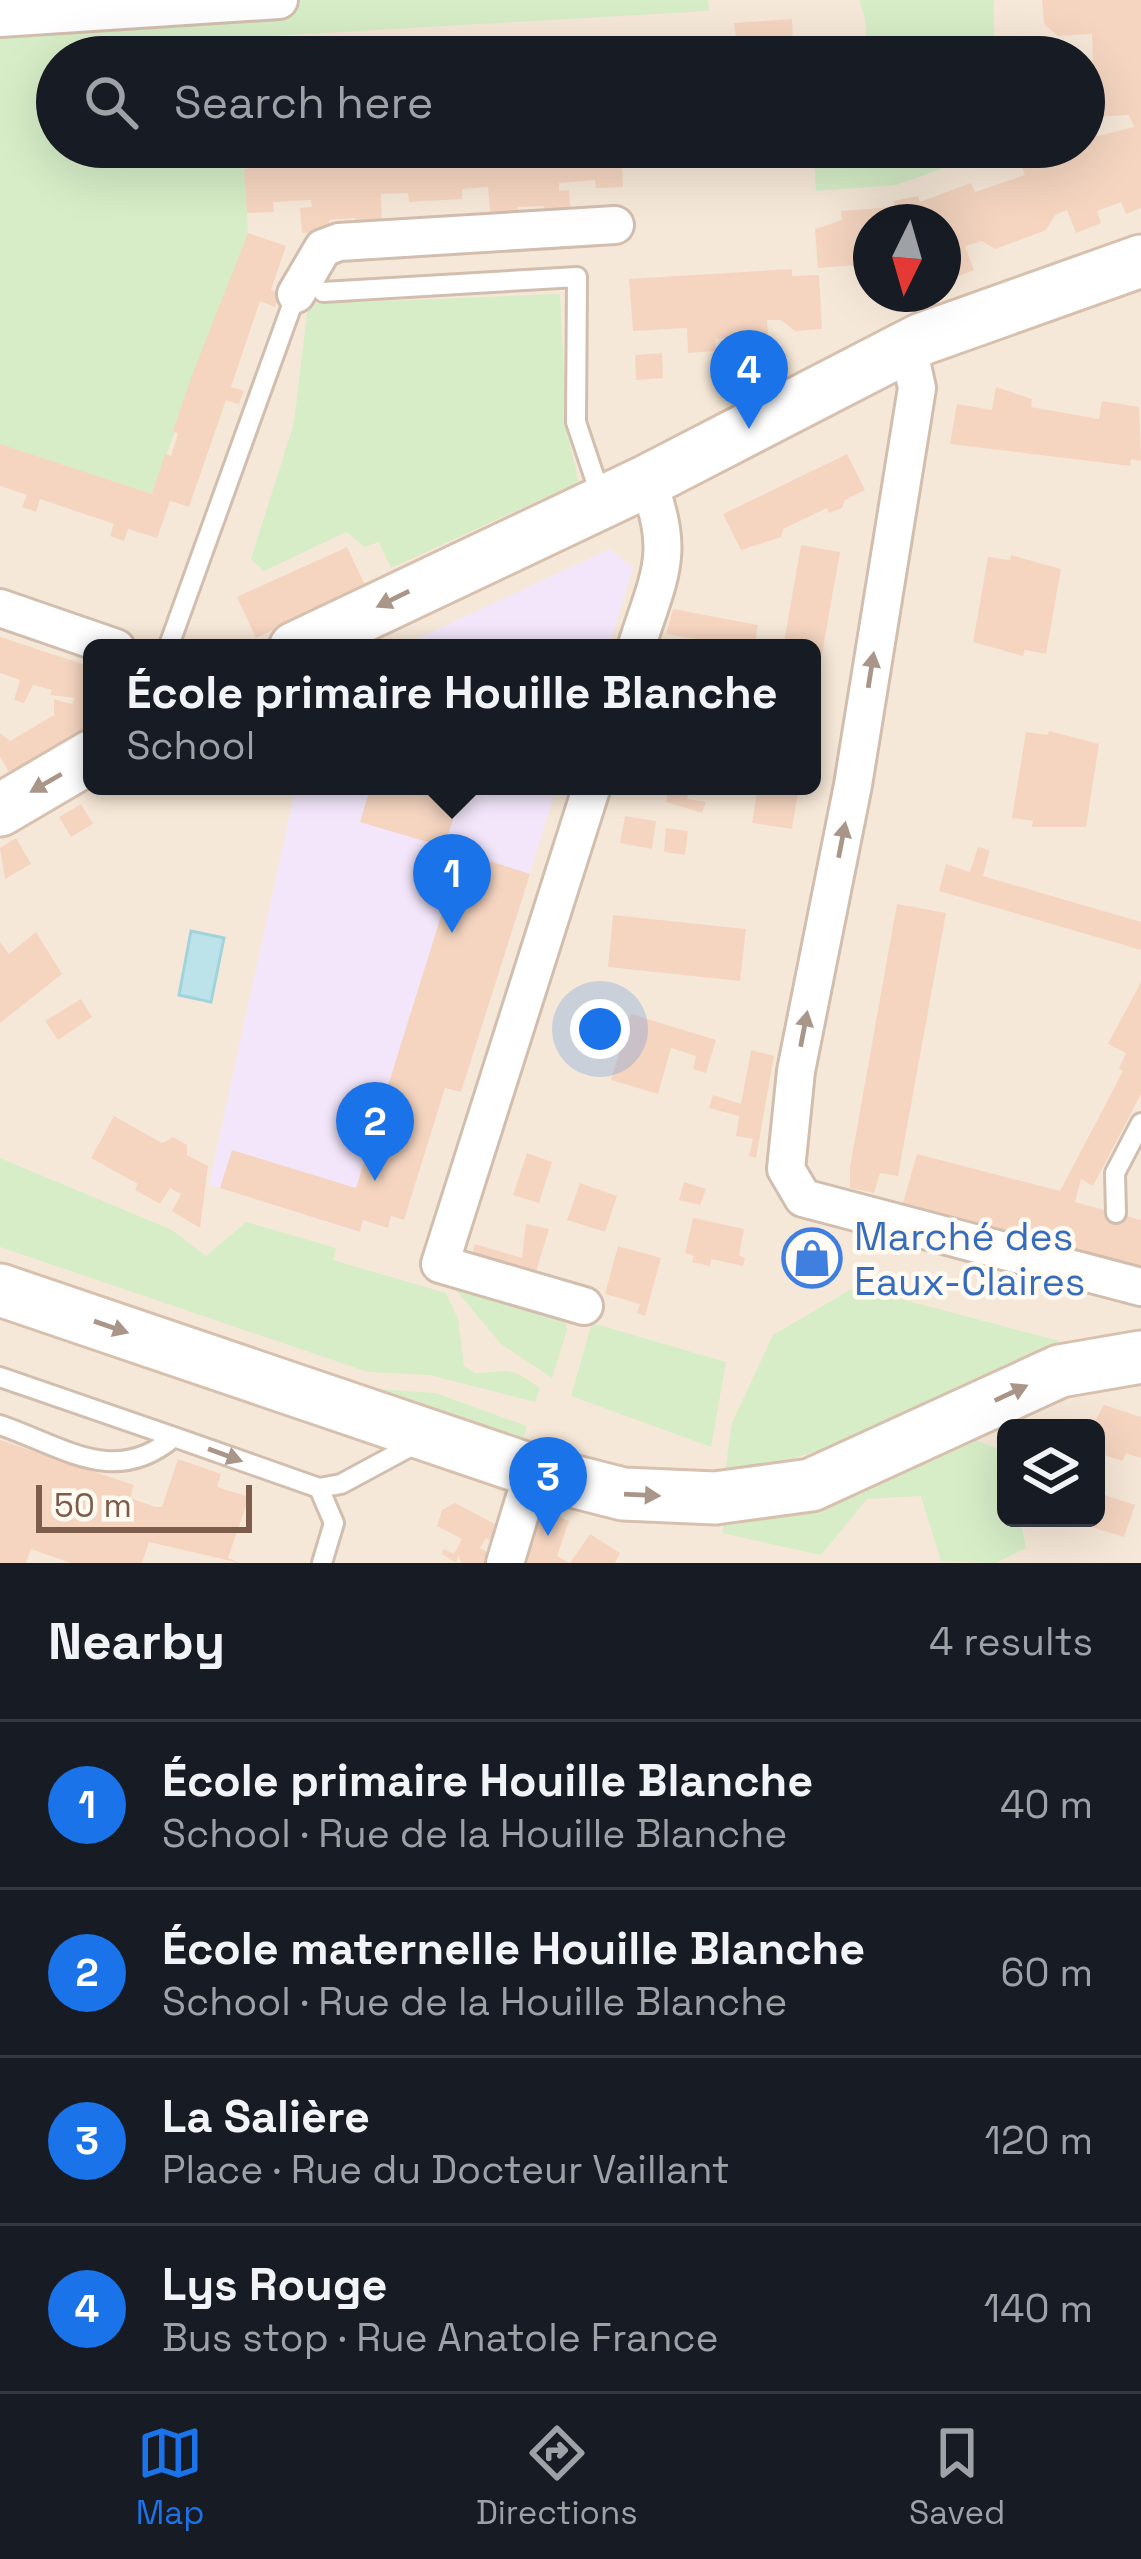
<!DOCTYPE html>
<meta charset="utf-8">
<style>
:root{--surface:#171b24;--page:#20242c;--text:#f1f3f6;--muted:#9ea1a6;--line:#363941;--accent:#1a73e8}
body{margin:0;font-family:"Space Grotesk",sans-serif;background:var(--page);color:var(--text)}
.controls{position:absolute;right:36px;bottom:36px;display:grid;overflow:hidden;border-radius:18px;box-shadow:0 12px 48px #0002}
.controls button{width:108px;height:108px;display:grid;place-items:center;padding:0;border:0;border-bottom:3px solid var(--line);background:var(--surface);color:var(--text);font:60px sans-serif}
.compass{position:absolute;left:853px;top:204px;width:108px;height:108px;border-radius:50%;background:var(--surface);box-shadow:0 12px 48px #0002;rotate:185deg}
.scale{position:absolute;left:36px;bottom:30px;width:216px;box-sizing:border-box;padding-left:12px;border:6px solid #7c5c4a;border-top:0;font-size:33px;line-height:42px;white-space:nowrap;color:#7c5c4a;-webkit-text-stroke:9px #fffaf2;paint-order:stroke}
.you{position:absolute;left:600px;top:1029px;width:42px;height:42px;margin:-30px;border:9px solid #fff;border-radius:50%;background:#1a73e8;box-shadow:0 0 0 18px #1a73e833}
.badge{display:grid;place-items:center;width:78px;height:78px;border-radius:50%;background:var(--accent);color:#fff;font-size:39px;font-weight:700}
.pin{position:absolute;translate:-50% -99px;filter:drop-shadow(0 3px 6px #0008)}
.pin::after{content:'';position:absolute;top:63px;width:42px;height:36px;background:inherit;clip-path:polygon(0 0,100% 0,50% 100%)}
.popup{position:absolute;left:83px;top:639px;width:738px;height:156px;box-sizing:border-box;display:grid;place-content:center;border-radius:18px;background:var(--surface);filter:drop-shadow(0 3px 9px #0005);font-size:39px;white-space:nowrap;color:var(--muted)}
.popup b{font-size:45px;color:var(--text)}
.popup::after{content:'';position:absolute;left:50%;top:100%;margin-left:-24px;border:24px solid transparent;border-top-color:var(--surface)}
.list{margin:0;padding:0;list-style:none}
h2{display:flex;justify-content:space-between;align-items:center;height:156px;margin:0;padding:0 48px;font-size:51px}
h2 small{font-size:39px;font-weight:400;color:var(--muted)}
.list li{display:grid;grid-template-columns:78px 1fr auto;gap:36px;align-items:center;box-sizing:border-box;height:168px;padding:0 48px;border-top:3px solid var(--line)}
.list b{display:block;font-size:45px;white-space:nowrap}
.list p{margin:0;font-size:39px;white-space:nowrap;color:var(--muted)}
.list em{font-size:39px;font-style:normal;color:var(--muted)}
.icon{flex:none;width:66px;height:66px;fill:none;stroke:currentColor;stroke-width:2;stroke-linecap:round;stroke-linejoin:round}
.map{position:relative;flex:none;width:1141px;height:1563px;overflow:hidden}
.search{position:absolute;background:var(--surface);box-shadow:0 12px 48px #0002;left:36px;right:36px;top:36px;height:132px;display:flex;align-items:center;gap:30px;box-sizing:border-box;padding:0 42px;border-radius:66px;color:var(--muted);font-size:45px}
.sheet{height:828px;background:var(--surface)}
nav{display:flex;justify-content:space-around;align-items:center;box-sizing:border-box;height:168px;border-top:3px solid var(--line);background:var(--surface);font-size:33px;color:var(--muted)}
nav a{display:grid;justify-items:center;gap:6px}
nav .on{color:var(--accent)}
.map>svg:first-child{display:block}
</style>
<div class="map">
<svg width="1141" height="1563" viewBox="0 0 1141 1563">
<rect width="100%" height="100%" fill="#fef6ea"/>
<!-- residential -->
<path fill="#f6e8d8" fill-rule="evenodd" d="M 0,0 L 1141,0 L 1141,1563 L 0,1563 L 0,800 L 92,749 L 92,786 L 812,786 L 812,648 L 92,648 L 92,745 L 0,792 ZM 57,57 L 1084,57 L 1084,147 L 57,147 ZM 871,222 L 943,222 L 943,294 L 871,294 ZM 1006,1428 L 1096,1428 L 1096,1518 L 1006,1518 Z"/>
<!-- education -->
<path fill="#f3e6fb" d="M 610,549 L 633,568 L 608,648 L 397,648 Z
M 296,786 L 557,786 L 461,1092 L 445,1088 L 404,1220 L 392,1216 L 388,1228 L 364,1220 L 360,1233 L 209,1184 Z"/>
<!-- green -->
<path fill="#d6edc7" d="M 0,0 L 708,0 L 709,11 L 236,38 L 237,57 L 57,57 L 57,147 L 243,147 L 248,233 L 152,494 L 0,444 Z
M 859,0 L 994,0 L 994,57 L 858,57 C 870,36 867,22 859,0 Z
M 813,147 L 1003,147 L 896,185 L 816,191 Z
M 560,294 L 567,433 L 579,482 L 391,568 L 379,542 L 365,547 L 346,532 L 264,571 L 251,559 L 294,423 L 308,304 Z
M 0,1158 L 172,1230 L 206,1256 L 246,1222 L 336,1248 L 333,1260 L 446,1293 L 458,1319 L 464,1366 L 475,1373 C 511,1372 508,1365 540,1388 L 535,1402 L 430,1375 L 368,1372 L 0,1247 Z
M 0,1265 L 364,1388 L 435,1393 L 527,1426 L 520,1449 L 0,1275 Z
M 452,1285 L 565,1318 L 567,1330 L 552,1378 L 501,1344 Z
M 855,1287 L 1060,1341 L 854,1440 L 724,1479 L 732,1423 L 773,1335 Z
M 592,1323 L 726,1362 L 711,1447 L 571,1396 Z
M 973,1439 L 1006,1452 L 1006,1518 L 1020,1518 L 1026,1548 L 996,1563 L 941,1561 L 921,1496 L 867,1499 L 821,1555 L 722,1533 L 724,1522 Z"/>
<!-- water -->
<path fill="#bce3ea" stroke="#a2d3dc" stroke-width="3" d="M 191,931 L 224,938 L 211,1002 L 179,995 Z"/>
<!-- building -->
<path fill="#f5d5c0" d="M 1042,0 L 1141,0 L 1141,208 L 1126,214 L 1121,202 L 1097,211 L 1101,223 L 1076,233 L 1067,210 L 1055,215 L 1046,230 L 995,249 L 982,241 L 965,246 L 974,270 L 949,280 L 943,222 L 871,222 L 871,264 L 818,268 L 815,229 L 842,220 L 841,211 L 894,207 L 894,201 L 918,196 L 920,202 L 971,183 L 975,192 L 1025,175 L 1021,165 L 1068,147 L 1084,147 L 1084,133 L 1095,129 L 1098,136 L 1134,127 L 1129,115 L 1095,117 L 1095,111 L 1084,107 L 1084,60 L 1093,60 L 1092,34 L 1058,36 L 1044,24 Z
M 792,19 L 793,45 L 812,43 L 812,50 L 826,49 L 826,57 L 687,57 L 721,50 L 721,40 L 736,39 L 734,23 Z
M 323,147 L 405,147 L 405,154 L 421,156 L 458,147 L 621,147 L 623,187 L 596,188 L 595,180 L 559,183 L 559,191 L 569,190 L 571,215 L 545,217 L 544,206 L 518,207 L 519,218 L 491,221 L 488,187 L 462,189 L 462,199 L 409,202 L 408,193 L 381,194 L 382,227 L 355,229 L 355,218 L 329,220 L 329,231 L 302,233 L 300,208 L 312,207 L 311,200 L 273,202 L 274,212 L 247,213 L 244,169 L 271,163 L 270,152 Z
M 248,233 L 286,246 L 271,290 L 280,293 L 275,307 L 260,301 L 231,387 L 244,391 L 239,404 L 226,400 L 189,507 L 170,501 L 157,538 L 128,529 L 124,541 L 110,536 L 114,524 L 40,499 L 36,512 L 22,507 L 27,495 L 0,486 L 0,444 L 152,494 L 165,454 L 171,456 L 178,434 L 173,431 L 191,378 Z
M 792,269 L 792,276 L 819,275 L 822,329 L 795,331 L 781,320 L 767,320 L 769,348 L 741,350 L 740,337 L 715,339 L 716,351 L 688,353 L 687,328 L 633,331 L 629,279 Z
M 662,353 L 663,378 L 636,380 L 635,355 Z
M 996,387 L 1032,399 L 1031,407 L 1099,419 L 1102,401 L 1139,407 L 1141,461 L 1131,459 L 1130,466 L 950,444 L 957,404 L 992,410 Z
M 847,454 L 865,490 L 845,500 L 842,508 L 829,513 L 827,508 L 783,529 L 781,537 L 741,550 L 723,514 Z
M 801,545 L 840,552 L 814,699 L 812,648 L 783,648 Z
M 347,547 L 366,587 L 256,638 L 237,597 Z
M 1011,555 L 1061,569 L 1046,654 L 1025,650 L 1023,656 L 973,642 L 988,557 L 1010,560 Z
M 673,609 L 758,625 L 754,648 L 666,634 Z
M 0,637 L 92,667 L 92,728 L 11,775 L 0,757 L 0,733 L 10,741 L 54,715 L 54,699 L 72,704 L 75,698 L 50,695 L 52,690 L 33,685 L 24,703 L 14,700 L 20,680 L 0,673 Z
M 1049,731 L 1099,744 L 1086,827 L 1032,827 L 1033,821 L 1012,818 L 1026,732 L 1048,735 Z
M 371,786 L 464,786 L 444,847 L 360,822 Z
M 669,786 L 690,786 L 687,799 L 706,802 L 702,813 L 666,802 Z
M 758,786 L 799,786 L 792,829 L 752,823 Z
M 81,804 L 93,824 L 71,837 L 59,817 Z
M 625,816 L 656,821 L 652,849 L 620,843 Z
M 666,828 L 688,831 L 685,855 L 664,852 Z
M 16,838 L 31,864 L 5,879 L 0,848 Z
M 978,847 L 990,850 L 983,876 L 1141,922 L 1141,950 L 939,891 L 946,864 L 970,872 Z
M 461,852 L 530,874 L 461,1092 L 445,1088 L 404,1220 L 391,1216 L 388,1228 L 363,1220 L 360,1232 L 220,1188 L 232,1150 L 356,1188 Z
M 897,904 L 946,913 L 898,1176 L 880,1173 L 874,1193 L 850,1188 L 850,1167 Z
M 613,915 L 746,929 L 740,981 L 608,967 Z
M 36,932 L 62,974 L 0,1023 L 0,942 L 9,954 Z
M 1141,982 L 1141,1094 L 1093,1186 L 1081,1179 L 1075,1202 L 1141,1220 L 1141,1266 L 903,1203 L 917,1154 L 1060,1191 L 1123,1071 L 1119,1069 L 1126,1053 L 1108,1044 Z
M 81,999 L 92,1017 L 58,1040 L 45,1021 Z
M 631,1014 L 716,1040 L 706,1073 L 693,1069 L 696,1056 L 671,1048 L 658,1094 L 611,1080 Z
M 751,1050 L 774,1056 L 756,1158 L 749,1156 L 753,1139 L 736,1136 L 739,1116 L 709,1108 L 713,1095 L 741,1104 Z
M 114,1116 L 162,1143 L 173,1137 L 187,1145 L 187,1155 L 208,1166 L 200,1228 L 172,1211 L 181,1194 L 170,1188 L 160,1204 L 135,1190 L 138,1184 L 91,1158 Z
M 527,1153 L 552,1162 L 539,1203 L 513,1195 Z
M 684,1182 L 706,1189 L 700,1205 L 679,1200 Z
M 580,1183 L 617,1196 L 605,1232 L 567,1220 Z
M 693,1218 L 744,1229 L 739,1255 L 745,1258 L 743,1266 L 711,1259 L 710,1266 L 692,1262 L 694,1256 L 685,1253 Z
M 526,1224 L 549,1229 L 533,1282 L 469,1264 L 475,1244 L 522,1258 Z
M 618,1246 L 661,1258 L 645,1316 L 637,1313 L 640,1304 L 605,1294 Z
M 1104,1405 L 1141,1417 L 1141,1458 L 1126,1453 L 1122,1461 L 1096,1452 L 1096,1428 L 1091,1428 Z
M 0,1440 L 134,1485 L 130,1498 L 156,1507 L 162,1507 L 178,1459 L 221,1474 L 217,1487 L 249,1497 L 228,1558 L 240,1563 L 149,1542 L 142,1563 L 71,1563 L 31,1549 L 26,1563 L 0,1563 Z
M 1096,1492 L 1135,1505 L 1124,1537 L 1065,1519 L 1096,1518 Z
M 455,1503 L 501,1527 L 496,1543 L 486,1538 L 480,1548 L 492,1555 L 488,1563 L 462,1563 L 458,1556 L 456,1563 L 442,1554 L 443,1549 L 454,1554 L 462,1539 L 437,1526 L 442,1510 Z
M 539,1508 L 569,1521 L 557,1556 L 570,1563 L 590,1534 L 620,1553 L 615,1563 L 522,1563 Z"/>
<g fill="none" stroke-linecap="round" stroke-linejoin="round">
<!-- lane casing -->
<g stroke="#d2beae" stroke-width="24">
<path id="lane" d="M 323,292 L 577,277 L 576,422 L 602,500
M 168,648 L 296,294
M 1116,1213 L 1115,1173 L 1141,1123
M 0,1377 L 174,1437
M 0,1425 C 66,1448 115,1487 174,1437 L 319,1488 L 341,1484 L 417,1443
M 319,1488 L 334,1523 L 322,1563"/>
</g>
<!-- street casing -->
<g stroke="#d2beae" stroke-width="42">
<path id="street" d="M 0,18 L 279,0
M 296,294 L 323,248 L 339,242 L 615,225
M 908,347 L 917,388 L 853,785 L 796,1071 L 786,1169 L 803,1198 L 1141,1287
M 0,608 L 116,648
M 636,648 C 658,578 677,553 647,481
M 584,1306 L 440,1264 L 592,786
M 505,1563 L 533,1471"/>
</g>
<!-- secondary casing -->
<g stroke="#d7c0ae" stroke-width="57">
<path id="secondary" d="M 295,648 L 647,481 L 922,339 L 1141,261
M 0,810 L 92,756
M 0,1290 L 533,1471 L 623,1494 L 715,1498 L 811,1485 L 1060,1371 L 1141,1357"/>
</g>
<!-- lane -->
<use href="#lane" stroke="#fff" stroke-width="18"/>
<!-- street -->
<use href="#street" stroke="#fff" stroke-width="36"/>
<!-- secondary -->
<use href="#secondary" stroke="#fff" stroke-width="51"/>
</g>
<!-- one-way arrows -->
<defs><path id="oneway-solid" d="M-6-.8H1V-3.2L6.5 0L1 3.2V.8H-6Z" transform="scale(3)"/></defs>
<g fill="#aa9589">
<use href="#oneway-solid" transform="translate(393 599) rotate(154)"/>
<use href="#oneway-solid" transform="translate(871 670) rotate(-81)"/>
<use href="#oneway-solid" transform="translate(46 783) rotate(150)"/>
<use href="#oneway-solid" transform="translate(842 840) rotate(-79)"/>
<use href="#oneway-solid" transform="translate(804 1029) rotate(-79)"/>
<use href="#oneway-solid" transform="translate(111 1327) rotate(19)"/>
<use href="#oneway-solid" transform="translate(1011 1393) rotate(-25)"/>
<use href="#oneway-solid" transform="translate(225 1455) rotate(20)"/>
<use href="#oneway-solid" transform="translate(642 1495) rotate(3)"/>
</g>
<!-- icons -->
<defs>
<g id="shop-ring" transform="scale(3)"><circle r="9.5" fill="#fffaf2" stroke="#3f7fe0" stroke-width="1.5"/><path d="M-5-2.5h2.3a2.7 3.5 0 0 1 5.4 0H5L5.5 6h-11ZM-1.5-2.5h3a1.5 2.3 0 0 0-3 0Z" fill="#3f7fe0"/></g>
</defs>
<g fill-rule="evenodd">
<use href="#shop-ring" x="812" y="1258"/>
</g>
<g text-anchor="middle" stroke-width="9" stroke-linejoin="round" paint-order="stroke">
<!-- shop labels -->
<g font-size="39" fill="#366cbe" stroke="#fffaf2" text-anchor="start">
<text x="854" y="1250">Marché des<tspan x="854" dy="45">Eaux-Claires</tspan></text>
</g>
</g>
</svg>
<div class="controls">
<button><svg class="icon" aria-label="layers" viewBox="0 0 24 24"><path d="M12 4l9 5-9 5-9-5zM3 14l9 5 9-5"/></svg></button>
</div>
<svg class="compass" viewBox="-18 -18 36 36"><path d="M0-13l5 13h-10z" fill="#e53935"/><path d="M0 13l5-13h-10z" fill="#9ea1a6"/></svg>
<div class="scale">50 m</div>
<div class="you"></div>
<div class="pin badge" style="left:452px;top:933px">1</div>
<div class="popup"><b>École primaire Houille Blanche</b>School</div>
<div class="pin badge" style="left:375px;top:1181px">2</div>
<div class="pin badge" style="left:548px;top:1536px">3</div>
<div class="pin badge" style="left:749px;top:429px">4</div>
<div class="search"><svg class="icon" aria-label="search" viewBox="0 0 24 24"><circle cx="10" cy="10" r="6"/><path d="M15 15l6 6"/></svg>Search here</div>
</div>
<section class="sheet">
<h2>Nearby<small>4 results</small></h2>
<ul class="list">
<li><span class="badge">1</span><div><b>École primaire Houille Blanche</b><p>School · Rue de la Houille Blanche</p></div><em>40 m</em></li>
<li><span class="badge">2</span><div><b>École maternelle Houille Blanche</b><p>School · Rue de la Houille Blanche</p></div><em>60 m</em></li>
<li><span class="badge">3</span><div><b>La Salière</b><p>Place · Rue du Docteur Vaillant</p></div><em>120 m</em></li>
<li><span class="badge">4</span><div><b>Lys Rouge</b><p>Bus stop · Rue Anatole France</p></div><em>140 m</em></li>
</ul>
</section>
<nav>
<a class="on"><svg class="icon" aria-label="map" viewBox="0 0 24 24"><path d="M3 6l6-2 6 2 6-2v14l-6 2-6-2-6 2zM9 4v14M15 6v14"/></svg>Map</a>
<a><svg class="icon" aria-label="directions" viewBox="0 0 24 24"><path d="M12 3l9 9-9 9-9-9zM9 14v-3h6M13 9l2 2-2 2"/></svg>Directions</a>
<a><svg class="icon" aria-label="saved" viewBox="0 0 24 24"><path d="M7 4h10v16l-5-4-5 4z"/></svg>Saved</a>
</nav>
